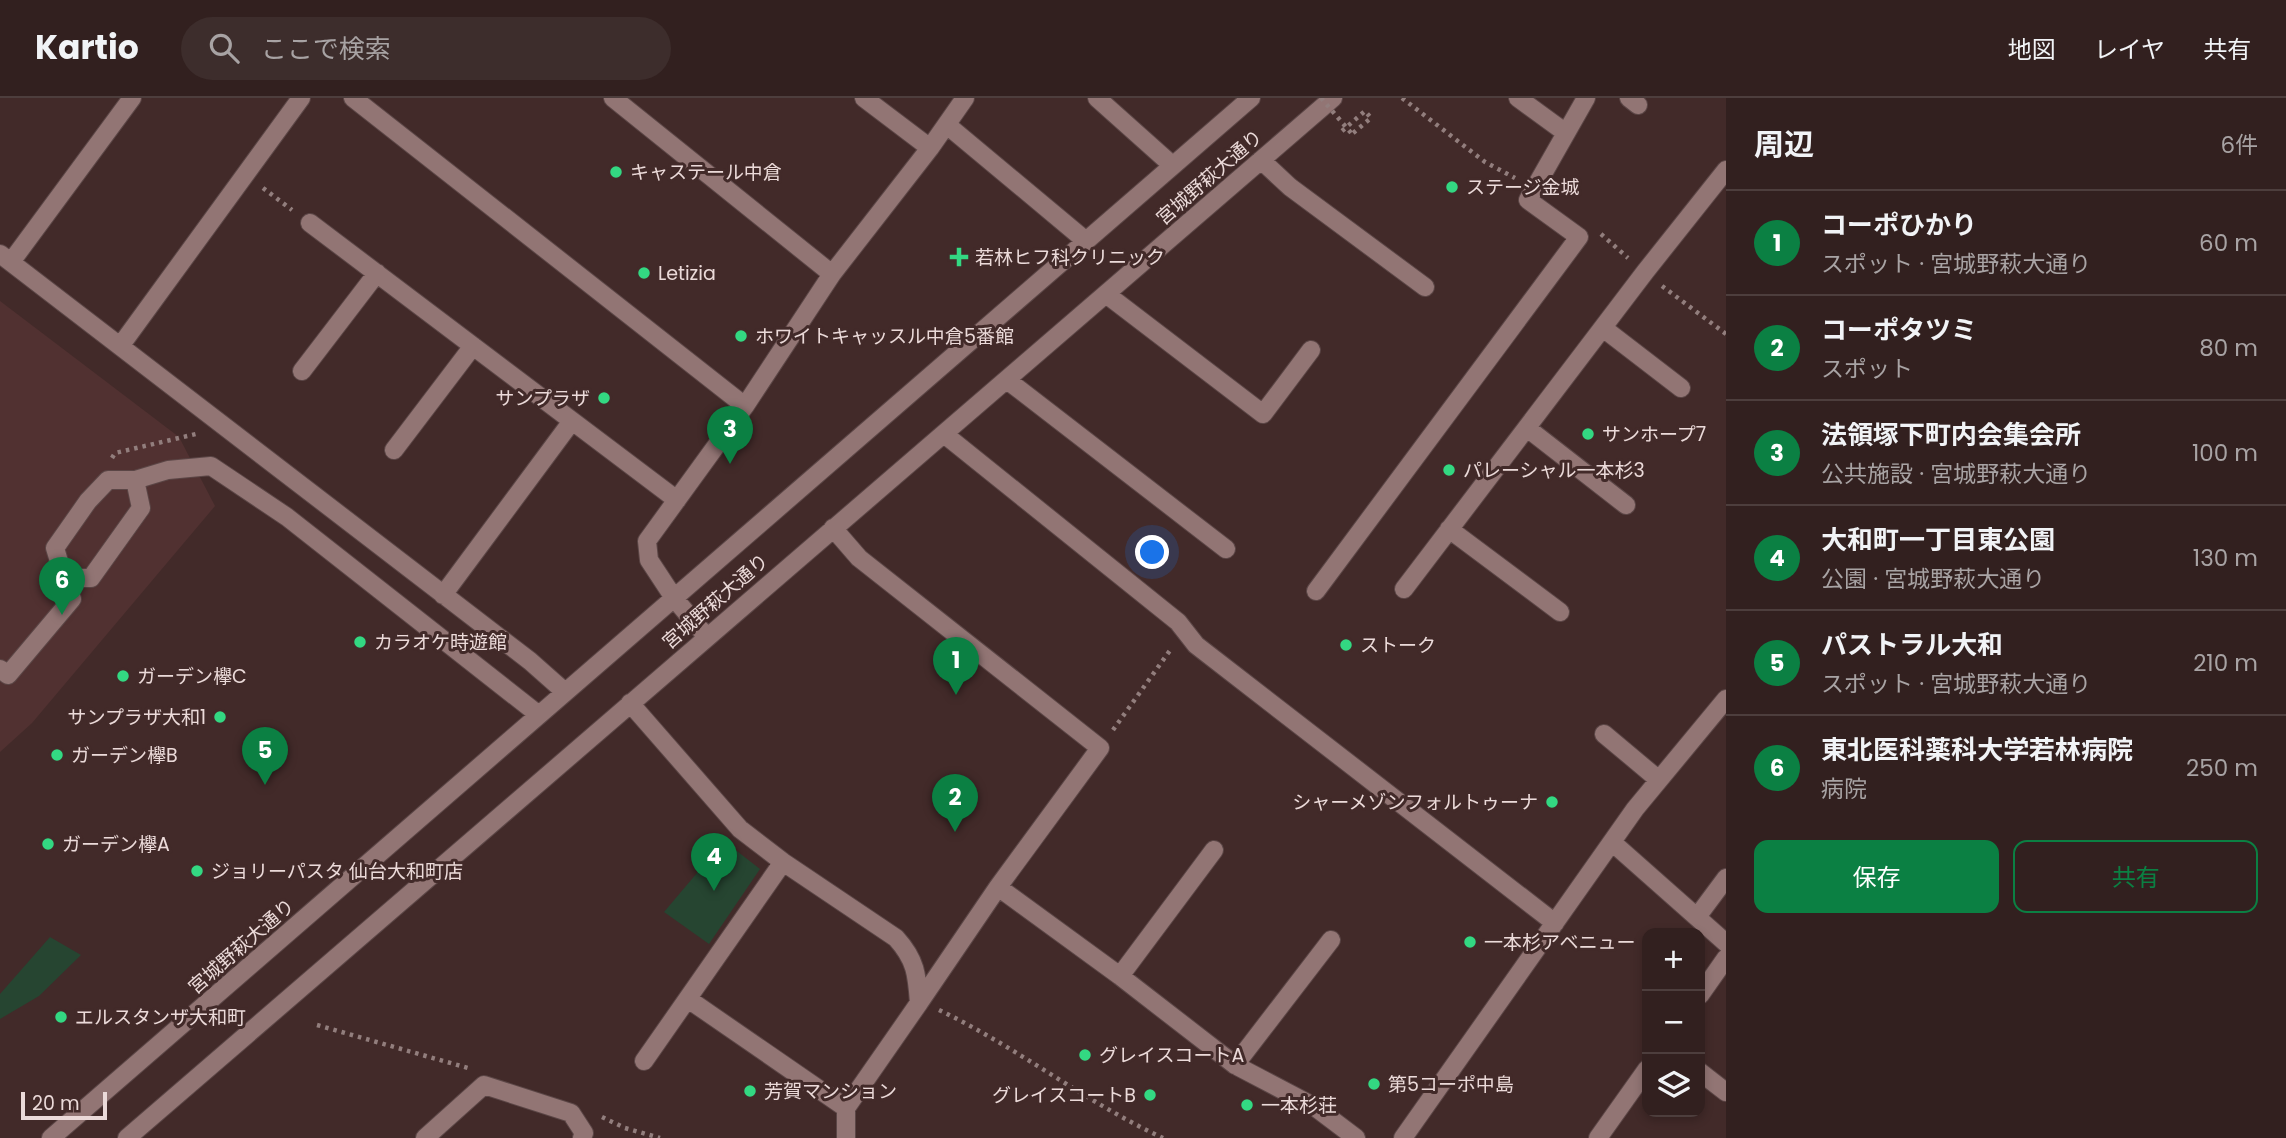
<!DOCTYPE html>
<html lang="ja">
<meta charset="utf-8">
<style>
:root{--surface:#32201f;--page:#3d2d2c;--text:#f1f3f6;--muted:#a8a3a4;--line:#4d3e3d;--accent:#0b8043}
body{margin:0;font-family:Poppins,"Noto Sans JP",sans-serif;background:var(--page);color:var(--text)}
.controls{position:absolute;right:21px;bottom:21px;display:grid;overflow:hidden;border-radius:14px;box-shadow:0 4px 10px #0003}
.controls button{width:63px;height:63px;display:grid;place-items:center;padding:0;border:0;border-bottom:2px solid var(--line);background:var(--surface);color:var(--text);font:35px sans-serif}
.scale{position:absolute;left:21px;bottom:18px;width:86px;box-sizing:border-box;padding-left:7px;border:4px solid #ebdad9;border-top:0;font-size:19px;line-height:24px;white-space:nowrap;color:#ebdad9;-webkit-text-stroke:5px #422a29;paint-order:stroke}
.you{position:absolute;left:1153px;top:455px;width:24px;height:24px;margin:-18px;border:5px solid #fff;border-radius:50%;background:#1a73e8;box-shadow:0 0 0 10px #1a73e833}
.badge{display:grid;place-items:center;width:46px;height:46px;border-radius:50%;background:var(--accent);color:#fff;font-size:23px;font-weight:700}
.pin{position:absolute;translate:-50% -58px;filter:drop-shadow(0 2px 4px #0008)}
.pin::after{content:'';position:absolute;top:37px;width:24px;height:21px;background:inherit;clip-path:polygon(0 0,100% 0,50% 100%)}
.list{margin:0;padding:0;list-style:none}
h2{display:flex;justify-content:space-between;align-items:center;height:91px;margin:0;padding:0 28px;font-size:30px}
h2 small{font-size:23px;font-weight:400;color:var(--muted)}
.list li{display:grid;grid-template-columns:46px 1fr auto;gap:21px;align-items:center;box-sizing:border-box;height:105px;padding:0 28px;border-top:2px solid var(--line)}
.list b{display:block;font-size:26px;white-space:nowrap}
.list p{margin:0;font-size:23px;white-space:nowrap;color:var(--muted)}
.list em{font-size:23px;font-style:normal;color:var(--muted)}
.actions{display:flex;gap:14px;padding:21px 28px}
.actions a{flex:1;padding:16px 0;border:2px solid var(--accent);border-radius:14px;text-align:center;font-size:24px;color:var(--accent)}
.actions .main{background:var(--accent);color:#fff}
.icon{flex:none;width:38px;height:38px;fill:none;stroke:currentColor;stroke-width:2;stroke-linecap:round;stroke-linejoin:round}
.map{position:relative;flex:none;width:1726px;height:1040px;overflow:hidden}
header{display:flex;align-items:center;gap:42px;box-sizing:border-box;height:98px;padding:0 35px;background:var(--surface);border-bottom:2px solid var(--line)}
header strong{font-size:33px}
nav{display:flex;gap:38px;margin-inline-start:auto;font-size:24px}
.search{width:490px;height:63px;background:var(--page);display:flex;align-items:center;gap:18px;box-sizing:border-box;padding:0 24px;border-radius:38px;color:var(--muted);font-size:26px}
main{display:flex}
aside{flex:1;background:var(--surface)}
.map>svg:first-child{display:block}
</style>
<header>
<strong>Kartio</strong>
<div class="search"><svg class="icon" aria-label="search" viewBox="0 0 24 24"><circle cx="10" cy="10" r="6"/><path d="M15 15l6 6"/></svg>ここで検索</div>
<nav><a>地図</a><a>レイヤ</a><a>共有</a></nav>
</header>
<main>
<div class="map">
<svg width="1726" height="1040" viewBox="0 0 1726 1040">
<rect width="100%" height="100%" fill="#422a29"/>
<!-- built -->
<path fill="#513131" d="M 0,203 L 179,339 L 215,408 L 32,625 L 0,654 Z"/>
<!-- green -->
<path fill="#264531" d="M 724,743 L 760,771 L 709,846 L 664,814 Z
M 50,839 L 81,857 L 39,898 L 0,921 L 0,896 Z"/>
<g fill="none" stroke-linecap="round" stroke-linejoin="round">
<!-- minor casing -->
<g stroke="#5b4646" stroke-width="20">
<path id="minor" d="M 353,0 L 745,308
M 613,0 L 832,176
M 864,0 L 930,50
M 1097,0 L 1172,67
M 1518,0 L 1566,35
M 1629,0 L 1638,7
M 947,27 L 1086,143
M 1261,62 L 1290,89 L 1425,189
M 310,125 L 677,402
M 0,156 L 530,563 L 565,594
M 11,164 L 132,0
M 1106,196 L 1263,316 L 1311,252
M 1603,230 L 1681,290
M 121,247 L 301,0
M 302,273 L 377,175
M 1007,282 L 1226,451
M 1527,330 L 1626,407
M 944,336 L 1178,524 L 1196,547 L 1555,825
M 394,352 L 473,248
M 135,382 L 141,410 L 91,480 L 64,480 L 55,450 L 88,403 L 108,382 L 135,382 L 168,372 L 211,368 L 287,419 L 539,617
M 833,430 L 859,460 L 1100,650 L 998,789 L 919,905
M 1449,431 L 1560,514
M 1404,491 L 1645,174 L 1726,72
M 1316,493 L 1579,139 L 1528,102 L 1586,0
M 443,497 L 572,323
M 706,538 L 674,500 L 649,462 L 647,443 L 745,308 L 832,176 L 930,50 L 965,0
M 0,571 L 8,577 L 72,501 L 64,480
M 630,605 L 740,731 L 783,764 L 896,840 C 916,862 917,877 919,905 L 846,1010 L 846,1040
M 1604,636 L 1659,682
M 1613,745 L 1726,845
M 998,789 L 1120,878 L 1235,967 L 1315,1009 L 1356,1040
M 1697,819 L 1726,780
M 1120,878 L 1214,752
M 1700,897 L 1726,860
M 688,901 L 846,1010
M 644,963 L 783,764
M 1235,967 L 1331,842
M 1700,974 L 1726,994
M 51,1040 L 1251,0
M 127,1040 C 529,693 930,345 1333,0
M 425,1040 L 484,987 L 571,1015 L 584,1035 L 582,1040
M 1403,1040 L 1635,711 L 1726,601
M 1598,1040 L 1647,971"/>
</g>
<!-- path -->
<path stroke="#927e7d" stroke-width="4.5" stroke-dasharray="3.5 5" stroke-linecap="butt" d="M 1402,0 L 1485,64 L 1515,80
M 1342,33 L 1365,13 L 1371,20 L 1352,36
M 263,90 L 292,112
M 1601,136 L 1628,160
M 1662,188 L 1726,236
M 112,360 L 115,355 L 196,336
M 1113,632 L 1171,551
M 939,912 C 1017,949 1085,1004 1163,1040
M 317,927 L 468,970
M 602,1019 L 625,1030 L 660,1040"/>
<!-- minor -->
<use href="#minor" stroke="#927574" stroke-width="18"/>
<!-- path-bridge -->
<path stroke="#927e7d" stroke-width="4.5" stroke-dasharray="3.5 5" stroke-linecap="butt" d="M 1321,0 L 1352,36"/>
</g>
<!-- markers -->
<g fill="#33d882" stroke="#422a29" stroke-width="2.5">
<circle cx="616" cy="74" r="7"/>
<circle cx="1452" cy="89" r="7"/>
<path d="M955.5 148.5h7v7h7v7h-7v7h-7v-7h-7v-7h7z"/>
<circle cx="644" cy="175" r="7"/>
<circle cx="741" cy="238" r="7"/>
<circle cx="604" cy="300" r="7"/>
<circle cx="1588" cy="336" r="7"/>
<circle cx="1449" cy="372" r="7"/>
<circle cx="360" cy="544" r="7"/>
<circle cx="1346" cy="547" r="7"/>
<circle cx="123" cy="578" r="7"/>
<circle cx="220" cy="619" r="7"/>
<circle cx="57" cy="657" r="7"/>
<circle cx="1552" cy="704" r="7"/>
<circle cx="48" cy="746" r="7"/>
<circle cx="197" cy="773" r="7"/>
<circle cx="1470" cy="844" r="7"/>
<circle cx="61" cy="919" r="7"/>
<circle cx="1085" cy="957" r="7"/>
<circle cx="1374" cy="986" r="7"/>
<circle cx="750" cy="993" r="7"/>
<circle cx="1150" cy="997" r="7"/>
<circle cx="1247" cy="1007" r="7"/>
</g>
<g text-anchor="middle" stroke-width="6" stroke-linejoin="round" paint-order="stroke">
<!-- poi labels -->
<g font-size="19" fill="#ebdad9" stroke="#422a29" text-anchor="start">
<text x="630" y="81">キャステール中倉</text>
<text x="1466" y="96">ステージ金城</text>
<text x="975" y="166">若林ヒフ科クリニック</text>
<text x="658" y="182">Letizia</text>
<text x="755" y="245">ホワイトキャッスル中倉5番館</text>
<text x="590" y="307" text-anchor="end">サンプラザ</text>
<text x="1602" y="343">サンホープ7</text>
<text x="1463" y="379">パレーシャル一本杉3</text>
<text x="374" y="551">カラオケ時遊館</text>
<text x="1360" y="554">ストーク</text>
<text x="137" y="585">ガーデン欅C</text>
<text x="206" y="626" text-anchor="end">サンプラザ大和1</text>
<text x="71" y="664">ガーデン欅B</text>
<text x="1538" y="711" text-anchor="end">シャーメゾンフォルトゥーナ</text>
<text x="62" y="753">ガーデン欅A</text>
<text x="211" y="780">ジョリーパスタ 仙台大和町店</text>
<text x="1484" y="851">一本杉アベニュー</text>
<text x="75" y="926">エルスタンザ大和町</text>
<text x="1099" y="964">グレイスコートA</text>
<text x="1388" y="993">第5コーポ中島</text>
<text x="764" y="1000">芳賀マンション</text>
<text x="1136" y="1004" text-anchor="end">グレイスコートB</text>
<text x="1261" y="1014">一本杉荘</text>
</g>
<!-- street labels -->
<g font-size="19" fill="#ebdad9" stroke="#422a29">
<text transform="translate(1209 79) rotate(-41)" y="7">宮城野萩大通り</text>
<text transform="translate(715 503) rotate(-41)" y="7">宮城野萩大通り</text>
<text transform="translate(241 848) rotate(-41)" y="7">宮城野萩大通り</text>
</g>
</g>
</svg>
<div class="controls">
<button>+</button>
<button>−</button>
<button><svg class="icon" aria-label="layers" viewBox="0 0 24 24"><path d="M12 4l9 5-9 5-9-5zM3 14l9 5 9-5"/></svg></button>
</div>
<div class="scale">20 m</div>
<div class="you"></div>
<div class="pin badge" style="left:956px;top:597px">1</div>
<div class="pin badge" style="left:955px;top:734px">2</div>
<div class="pin badge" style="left:730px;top:366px">3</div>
<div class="pin badge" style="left:714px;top:793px">4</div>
<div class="pin badge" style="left:265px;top:687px">5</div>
<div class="pin badge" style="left:62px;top:517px">6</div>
</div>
<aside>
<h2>周辺<small>6件</small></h2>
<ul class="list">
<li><span class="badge">1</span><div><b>コーポひかり</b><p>スポット · 宮城野萩大通り</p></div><em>60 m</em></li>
<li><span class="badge">2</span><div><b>コーポタツミ</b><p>スポット</p></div><em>80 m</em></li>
<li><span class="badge">3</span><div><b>法領塚下町内会集会所</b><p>公共施設 · 宮城野萩大通り</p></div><em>100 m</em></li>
<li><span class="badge">4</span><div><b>大和町一丁目東公園</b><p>公園 · 宮城野萩大通り</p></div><em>130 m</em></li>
<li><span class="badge">5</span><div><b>パストラル大和</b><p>スポット · 宮城野萩大通り</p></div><em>210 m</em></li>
<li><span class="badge">6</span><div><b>東北医科薬科大学若林病院</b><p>病院</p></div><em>250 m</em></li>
</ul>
<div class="actions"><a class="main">保存</a><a>共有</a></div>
</aside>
</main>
